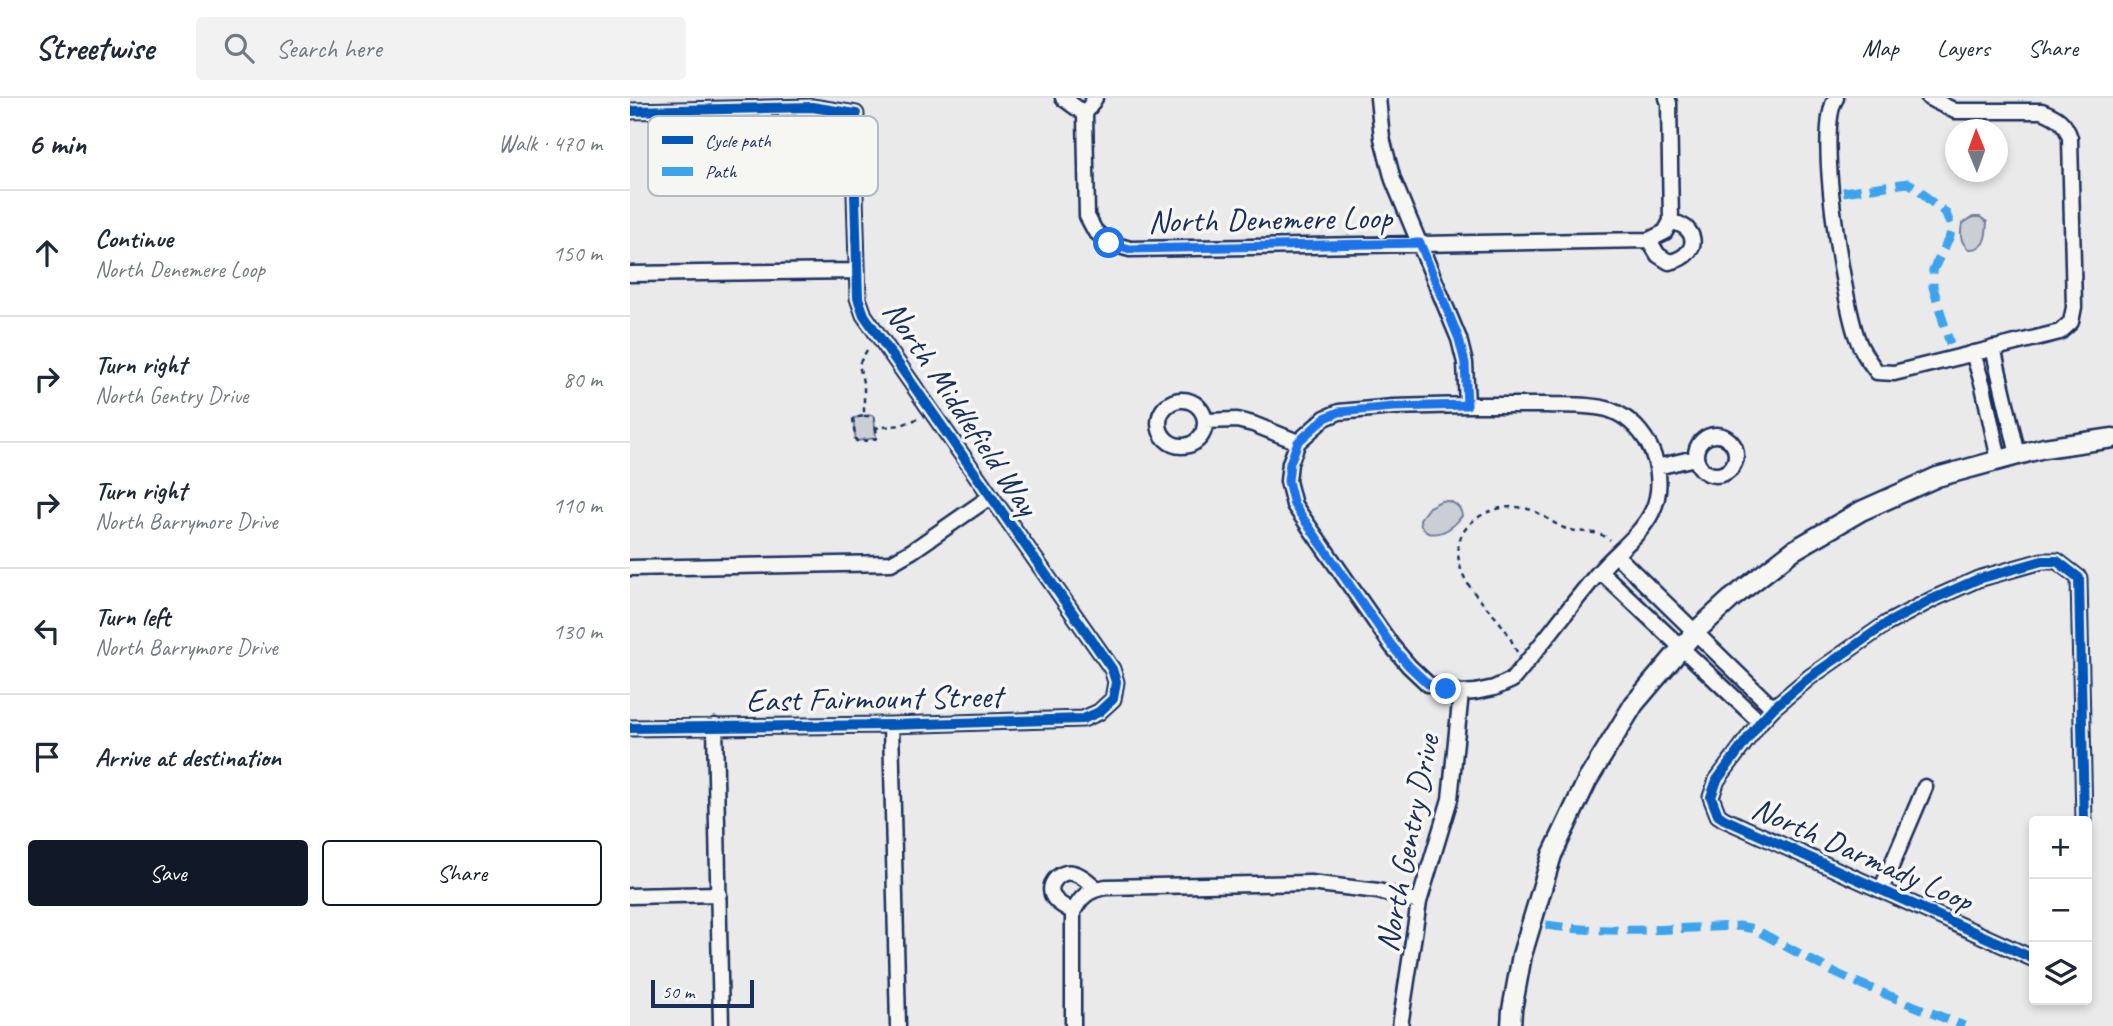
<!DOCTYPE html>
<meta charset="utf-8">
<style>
:root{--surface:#fff;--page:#f2f2f3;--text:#1f2937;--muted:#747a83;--line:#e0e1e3;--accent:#111827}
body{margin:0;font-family:Caveat,sans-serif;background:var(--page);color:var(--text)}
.controls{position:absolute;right:21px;bottom:21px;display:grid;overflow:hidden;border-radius:7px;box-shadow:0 4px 10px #0003}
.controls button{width:63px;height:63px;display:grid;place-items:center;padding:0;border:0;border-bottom:2px solid var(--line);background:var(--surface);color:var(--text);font:35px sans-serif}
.compass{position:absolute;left:1315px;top:21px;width:63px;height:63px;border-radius:50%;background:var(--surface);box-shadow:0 4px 10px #0003;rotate:359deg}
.scale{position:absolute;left:21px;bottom:18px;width:103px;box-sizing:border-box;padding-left:7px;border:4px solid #1b2f5e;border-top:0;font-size:19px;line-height:24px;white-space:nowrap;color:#1b2f5e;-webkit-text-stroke:5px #f6f6f2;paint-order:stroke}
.stop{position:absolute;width:21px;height:21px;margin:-16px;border:5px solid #1a73e8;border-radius:50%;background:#fff}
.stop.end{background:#1a73e8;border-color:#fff;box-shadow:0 2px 7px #0008}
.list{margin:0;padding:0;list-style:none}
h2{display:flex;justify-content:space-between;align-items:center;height:91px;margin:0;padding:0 28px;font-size:30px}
h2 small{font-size:23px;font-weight:400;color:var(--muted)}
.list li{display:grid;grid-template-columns:46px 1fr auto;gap:21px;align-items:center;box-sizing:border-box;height:126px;padding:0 28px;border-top:2px solid var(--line)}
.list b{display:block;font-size:26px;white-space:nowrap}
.list p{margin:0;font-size:23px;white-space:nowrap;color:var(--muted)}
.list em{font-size:23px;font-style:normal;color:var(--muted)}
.actions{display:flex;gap:14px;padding:21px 28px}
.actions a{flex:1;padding:16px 0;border:2px solid var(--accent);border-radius:7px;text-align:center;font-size:24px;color:var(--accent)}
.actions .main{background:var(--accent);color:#fff}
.icon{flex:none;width:38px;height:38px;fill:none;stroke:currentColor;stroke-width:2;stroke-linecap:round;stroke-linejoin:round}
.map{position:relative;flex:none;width:1483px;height:928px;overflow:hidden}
header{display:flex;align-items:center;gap:42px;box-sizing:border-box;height:98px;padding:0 35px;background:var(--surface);border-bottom:2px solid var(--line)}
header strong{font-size:33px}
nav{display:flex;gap:38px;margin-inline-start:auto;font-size:24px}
.search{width:490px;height:63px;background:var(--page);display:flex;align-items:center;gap:18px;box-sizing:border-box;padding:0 24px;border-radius:7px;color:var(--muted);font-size:26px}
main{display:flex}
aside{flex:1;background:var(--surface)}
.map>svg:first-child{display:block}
</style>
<header>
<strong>Streetwise</strong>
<div class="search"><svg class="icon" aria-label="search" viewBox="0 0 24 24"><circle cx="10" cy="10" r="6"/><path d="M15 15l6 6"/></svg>Search here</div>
<nav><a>Map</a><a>Layers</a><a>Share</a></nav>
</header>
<main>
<aside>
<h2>6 min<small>Walk · 470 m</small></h2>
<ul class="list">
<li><svg class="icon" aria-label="ahead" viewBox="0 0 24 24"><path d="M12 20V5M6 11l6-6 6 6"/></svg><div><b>Continue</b><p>North Denemere Loop</p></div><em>150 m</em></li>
<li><svg class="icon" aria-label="right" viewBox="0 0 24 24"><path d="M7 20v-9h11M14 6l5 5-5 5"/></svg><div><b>Turn right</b><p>North Gentry Drive</p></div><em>80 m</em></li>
<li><svg class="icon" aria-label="right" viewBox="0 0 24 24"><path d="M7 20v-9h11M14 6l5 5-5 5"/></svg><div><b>Turn right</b><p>North Barrymore Drive</p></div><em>110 m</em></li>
<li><svg class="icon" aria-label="left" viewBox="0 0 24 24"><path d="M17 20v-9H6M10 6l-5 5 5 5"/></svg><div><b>Turn left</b><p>North Barrymore Drive</p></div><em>130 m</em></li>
<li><svg class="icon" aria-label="arrive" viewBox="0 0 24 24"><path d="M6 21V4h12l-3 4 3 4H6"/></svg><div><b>Arrive at destination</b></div></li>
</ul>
<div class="actions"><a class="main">Save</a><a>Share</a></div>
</aside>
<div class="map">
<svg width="1483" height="928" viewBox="0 0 1483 928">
<rect width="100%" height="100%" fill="#e9eae9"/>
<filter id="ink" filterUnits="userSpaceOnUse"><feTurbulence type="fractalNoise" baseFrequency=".0143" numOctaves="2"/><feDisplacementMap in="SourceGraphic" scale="14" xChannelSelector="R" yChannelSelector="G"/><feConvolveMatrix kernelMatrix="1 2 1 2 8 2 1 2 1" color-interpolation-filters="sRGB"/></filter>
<g filter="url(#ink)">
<!-- green -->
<path fill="#caced5" stroke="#727e9a" stroke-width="2" d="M 1343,119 L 1350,119 L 1357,124 C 1356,139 1356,152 1338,151 C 1330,143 1330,137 1332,126 Z
M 242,317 L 244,319 L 246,340 L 226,343 L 223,320 Z
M 811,403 C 821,402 831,407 832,418 C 823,429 813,438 798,435 L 791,428 L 790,421 L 799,409 Z"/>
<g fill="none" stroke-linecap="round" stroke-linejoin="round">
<!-- minor casing -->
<g stroke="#1b2f5e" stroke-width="19">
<path id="minor" d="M 433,0 L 455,16
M 465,0 L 455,16 L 457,118 L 465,133 L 479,145 L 500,151 L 1019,142 L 1035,134 L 1041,123 L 1039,5 L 1037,0
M 748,0 L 752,40 L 763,82 L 829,241 L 835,265 L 837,307
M 1206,0 C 1185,31 1213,197 1226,237 C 1230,251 1238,262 1247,274 L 1264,275 L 1430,234 L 1441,224 L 1444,209 L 1440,40 C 1435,24 1427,19 1412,13 L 1325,13 L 1299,0
M 0,13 L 182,9 L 226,16 L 225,97 L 228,200 L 234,217 L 482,571 L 486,584 L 483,601 L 469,614 L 453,621 L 261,627 L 0,630
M 1019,142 L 1028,157 L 1039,164 C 1054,162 1072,147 1057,131 C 1053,127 1046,125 1041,123
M 0,176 L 227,173
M 1363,250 L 1388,357
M 1343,255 L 1353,288 L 1369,362
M529 325a23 23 0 1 1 46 0a23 23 0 1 1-46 0Z
M 837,307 C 863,307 890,307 917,307 C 938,308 960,306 980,312 C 1019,326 1040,377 1022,414 C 1011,437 986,454 969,474 C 939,509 912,547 882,582 L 864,590 L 845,594 L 831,595 L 798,586 L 779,568 L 762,548 L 664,407 L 658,383 L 660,365 L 668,344 L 695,320 L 709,314 L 763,309 Z
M 575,323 L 607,322 L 623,326 L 668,344
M1066 357a20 20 0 1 1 40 0a20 20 0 1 1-40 0Z
M 1027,369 L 1065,360
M 986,457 L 1143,610
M 0,470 L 261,465 L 282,453 L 360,399
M 970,473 L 1130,624
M 261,627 L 268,928
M 85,628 L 91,928
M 1251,792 L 1295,689
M 0,798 L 89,796
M 443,814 C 437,810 428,806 424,800 C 415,788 429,772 443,775 C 452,777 460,785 467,791
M 1404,861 L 1094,721 L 1088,717 L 1081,699 L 1087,682 L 1130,624 L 1143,610 L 1180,579 L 1256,526 L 1303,501 L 1348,481 L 1412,463 L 1427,463 L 1449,480 L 1454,723
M 443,928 L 443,814 C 451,798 459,792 476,789 L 680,785 L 748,793 L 789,804
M 770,928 L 789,804 L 820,701 L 831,595"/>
</g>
<!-- tertiary casing -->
<g stroke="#1b2f5e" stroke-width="23">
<path id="tertiary" d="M 881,928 L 882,912 L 892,857 L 922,757 L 957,683 L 1004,606 L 1065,534 L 1101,501 L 1164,452 L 1231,413 L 1307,379 L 1414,350 L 1483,340"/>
</g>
<!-- path -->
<path stroke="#1b2f5e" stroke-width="2.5" stroke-dasharray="5 5" stroke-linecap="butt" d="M 237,252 L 229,266 L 234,289 L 234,318 L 223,320 L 225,341 L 228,344 L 245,341 L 247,339 L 246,330
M 234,318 L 244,318 L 246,330 L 271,327 L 287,321
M 887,554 C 882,544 878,534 871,526 C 853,503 829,486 828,454 C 827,420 873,401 901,412 C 913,416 922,425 934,430 C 948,436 968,431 980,442"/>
<!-- minor -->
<use href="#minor" stroke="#f6f6f2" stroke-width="14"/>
<!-- tertiary -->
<use href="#tertiary" stroke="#f6f6f2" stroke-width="18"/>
<!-- quiet -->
<path stroke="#3da3ed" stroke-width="9" stroke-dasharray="18 9" stroke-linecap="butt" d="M 1213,94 L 1278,85 L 1289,91 L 1299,102 L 1316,115 L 1321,129 L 1320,138 L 1303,172 L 1303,189 L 1320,246
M 916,827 C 982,837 1043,830 1109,828 L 1124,831 L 1203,874 L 1228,885 L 1334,928"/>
<!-- cycleway casing -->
<g stroke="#f6f6f2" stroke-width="15">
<path id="cycleway" d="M 0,13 L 182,9 L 226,16 L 225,97 L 228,200 L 234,217 L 482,571 L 486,584 L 483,601 L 469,614 L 453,621 L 261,627 L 0,630
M 1404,861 L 1094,721 L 1088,717 L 1081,699 L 1087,682 L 1130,624 L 1143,610 L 1180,579 L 1256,526 L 1303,501 L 1348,481 L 1412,463 L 1427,463 L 1449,480 L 1454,723"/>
</g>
<!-- cycleway -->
<use href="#cycleway" stroke="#0057b8" stroke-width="10"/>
</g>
</g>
<g fill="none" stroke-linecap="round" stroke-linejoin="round" filter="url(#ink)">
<!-- route -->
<path stroke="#1a73e8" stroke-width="9" d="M 479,145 L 500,151 L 790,145 L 829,241 L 835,265 L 837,307 L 763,309 L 709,314 L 695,320 L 668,344 L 660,365 L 658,383 L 664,407 L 762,548 L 779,568 L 798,586 L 816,591"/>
</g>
<g text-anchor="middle" stroke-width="7" stroke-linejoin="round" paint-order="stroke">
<!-- street labels -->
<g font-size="33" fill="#1b2f5e" stroke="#f6f6f2">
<text transform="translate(640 120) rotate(-1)" y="12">North Denemere Loop</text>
<text transform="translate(332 309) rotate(56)" y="12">North Middlefield Way</text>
<text transform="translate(244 599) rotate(-1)" y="12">East Fairmount Street</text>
<text transform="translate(776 745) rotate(-79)" y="12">North Gentry Drive</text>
<text transform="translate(1233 755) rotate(24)" y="12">North Darmady Loop</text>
</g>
</g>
<!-- legend -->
<rect x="18" y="18" width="230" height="80" rx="10" fill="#f6f6f2" stroke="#b4bac6" stroke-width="2"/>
<rect x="32" y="38" width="31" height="8" fill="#0057b8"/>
<rect x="32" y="69" width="31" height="9" fill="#3da3ed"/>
<g font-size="19" fill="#1b2f5e">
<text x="75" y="49">Cycle path</text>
<text x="75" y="80">Path</text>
</g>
</svg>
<div class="controls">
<button>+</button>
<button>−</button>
<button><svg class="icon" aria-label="layers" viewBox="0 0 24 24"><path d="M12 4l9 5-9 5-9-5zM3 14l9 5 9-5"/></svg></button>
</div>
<svg class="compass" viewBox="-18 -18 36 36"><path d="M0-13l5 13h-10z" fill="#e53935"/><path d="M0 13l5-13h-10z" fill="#747a83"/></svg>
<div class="scale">50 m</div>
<div class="stop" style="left:479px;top:145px"></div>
<div class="stop end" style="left:816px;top:591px"></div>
</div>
</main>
